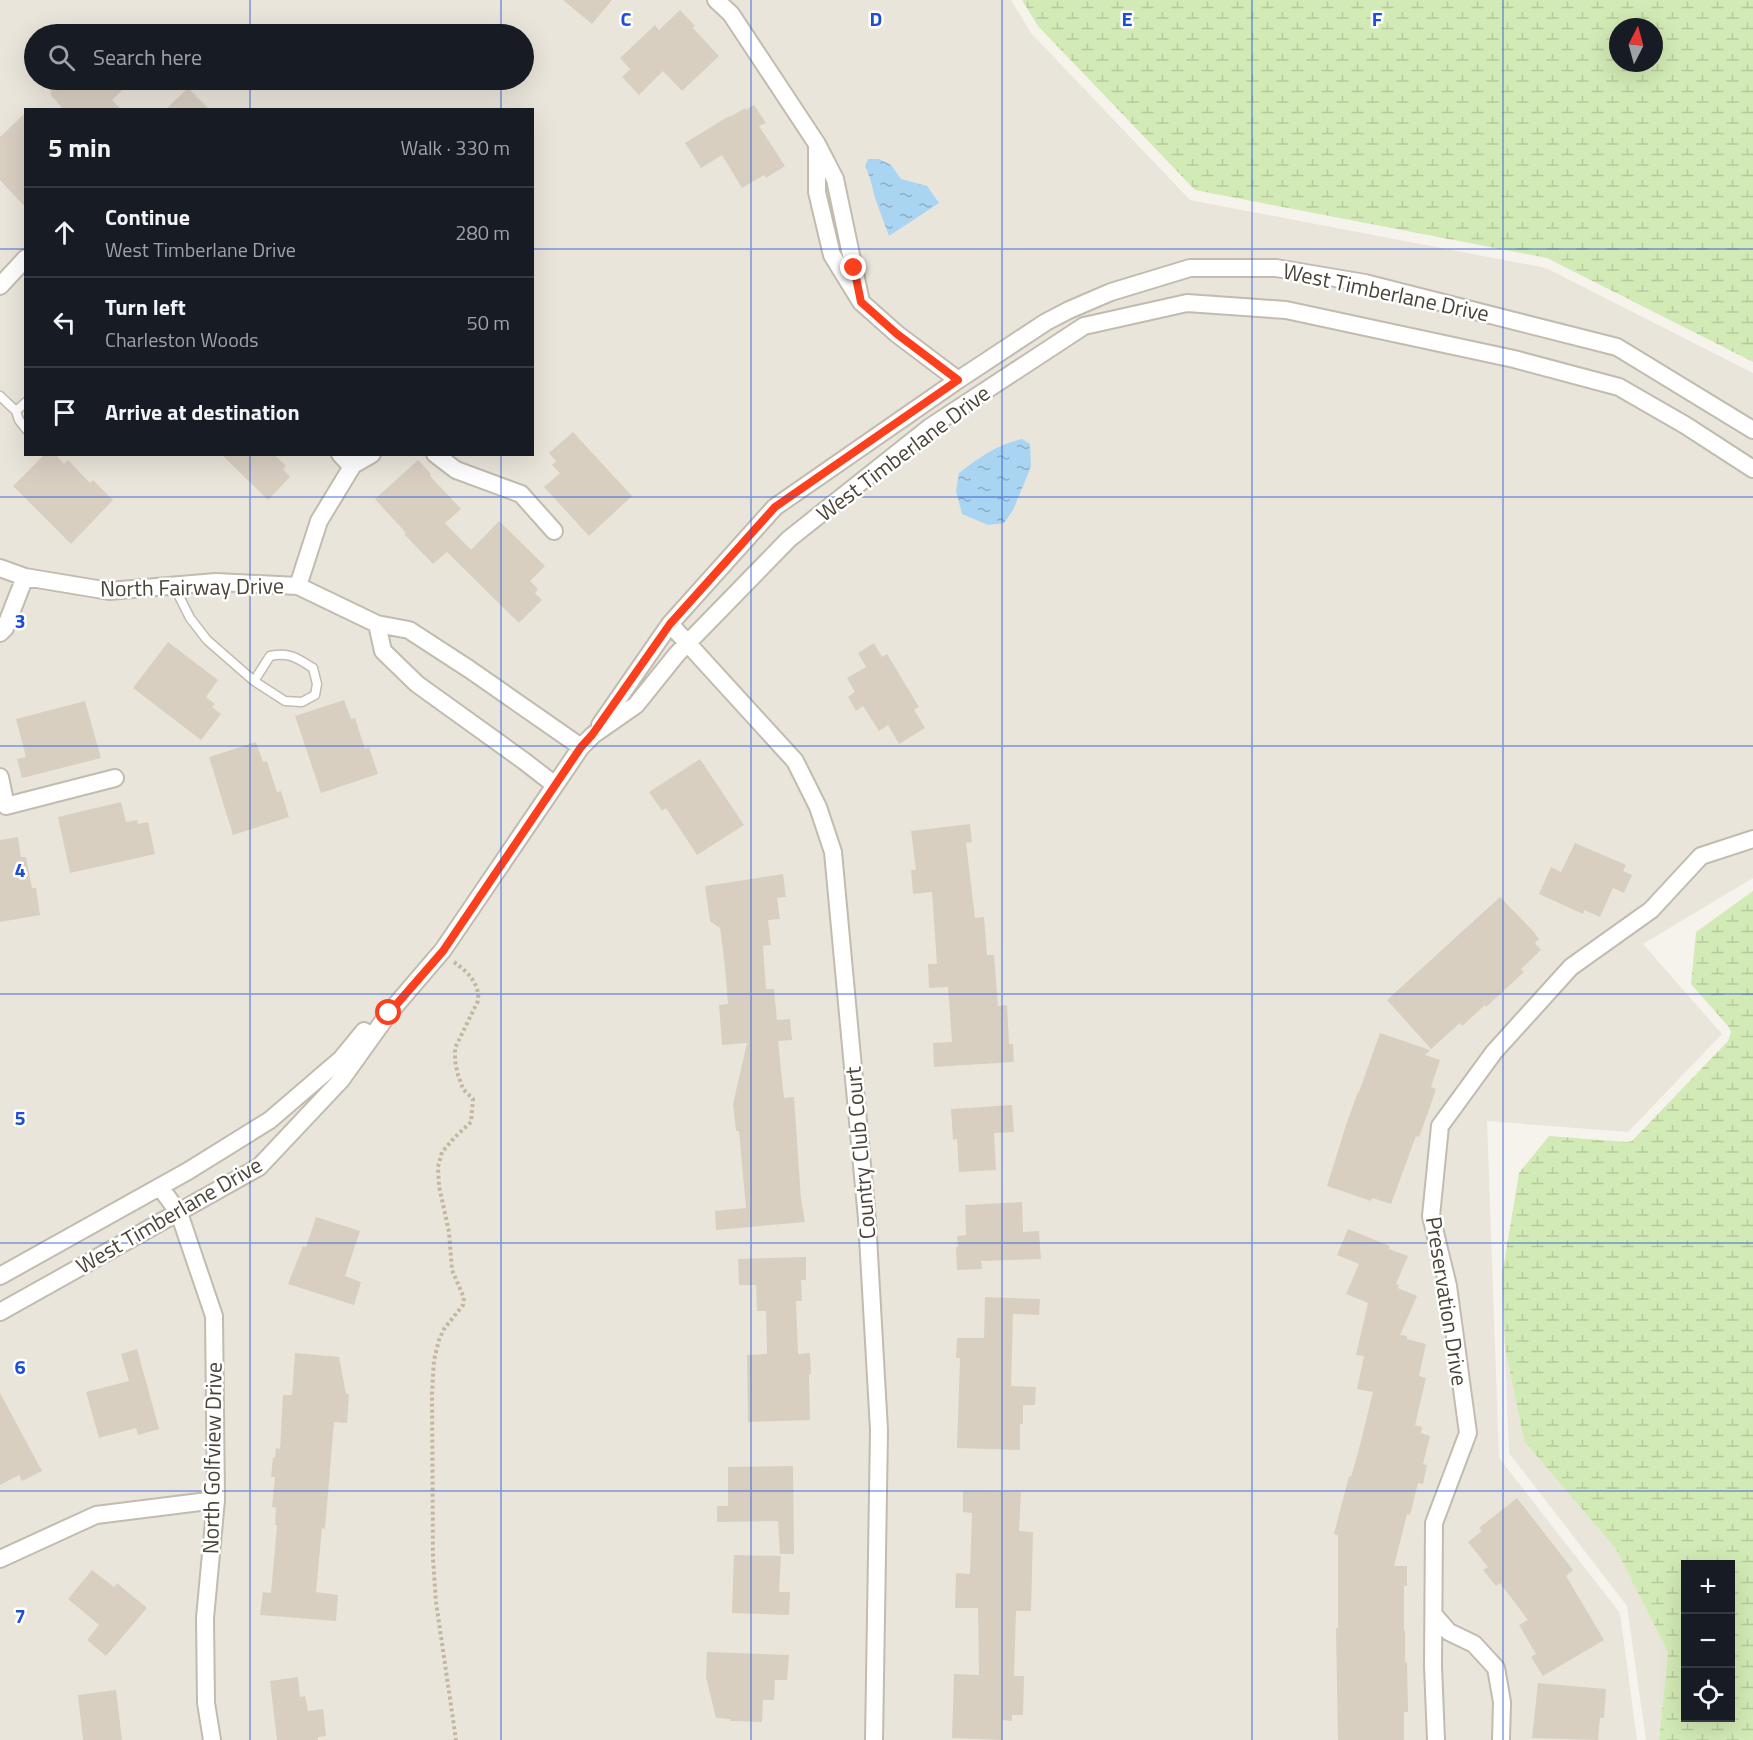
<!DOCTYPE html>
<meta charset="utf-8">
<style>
:root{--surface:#171b24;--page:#20242c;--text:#f1f3f6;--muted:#9ea1a6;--line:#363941}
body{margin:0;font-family:"Titillium Web",sans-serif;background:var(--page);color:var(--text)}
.controls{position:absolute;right:18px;bottom:18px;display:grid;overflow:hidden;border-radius:0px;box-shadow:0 6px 24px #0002}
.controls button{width:54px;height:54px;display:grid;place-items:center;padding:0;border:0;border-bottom:2px solid var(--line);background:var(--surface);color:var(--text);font:30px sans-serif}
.compass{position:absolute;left:1609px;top:18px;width:54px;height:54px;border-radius:50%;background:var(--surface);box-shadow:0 6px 24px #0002;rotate:6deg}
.stop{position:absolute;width:18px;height:18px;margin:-14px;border:4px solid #fc3f1d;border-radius:50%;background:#fff}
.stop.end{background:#fc3f1d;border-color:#fff;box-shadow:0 2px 6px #0008}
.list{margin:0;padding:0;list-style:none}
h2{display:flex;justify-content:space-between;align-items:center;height:78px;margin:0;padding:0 24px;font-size:26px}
h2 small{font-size:20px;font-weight:400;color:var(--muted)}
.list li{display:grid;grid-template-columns:39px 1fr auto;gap:18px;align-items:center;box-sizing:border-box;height:90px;padding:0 24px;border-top:2px solid var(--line)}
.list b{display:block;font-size:22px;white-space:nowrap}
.list p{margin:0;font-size:20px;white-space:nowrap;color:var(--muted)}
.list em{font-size:20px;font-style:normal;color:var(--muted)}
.icon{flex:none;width:33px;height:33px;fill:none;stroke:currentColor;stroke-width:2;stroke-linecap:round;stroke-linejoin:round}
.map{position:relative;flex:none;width:1753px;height:1740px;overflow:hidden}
.search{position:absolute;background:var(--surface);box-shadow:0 6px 24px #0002;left:24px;top:24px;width:510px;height:66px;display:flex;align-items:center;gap:15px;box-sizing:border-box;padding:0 21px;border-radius:33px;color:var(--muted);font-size:22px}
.panel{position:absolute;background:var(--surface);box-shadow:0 6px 24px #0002;left:24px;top:108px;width:510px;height:348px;border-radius:0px}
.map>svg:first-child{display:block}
</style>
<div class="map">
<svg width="1753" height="1740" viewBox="0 0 1753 1740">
<defs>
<pattern id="wetland-marsh" width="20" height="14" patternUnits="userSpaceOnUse" patternTransform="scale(1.5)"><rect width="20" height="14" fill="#d2eab5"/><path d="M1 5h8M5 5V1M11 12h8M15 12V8" fill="none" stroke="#b6ca9c"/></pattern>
<pattern id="water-ripples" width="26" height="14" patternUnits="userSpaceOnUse" patternTransform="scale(1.5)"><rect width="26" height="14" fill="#a9d4f2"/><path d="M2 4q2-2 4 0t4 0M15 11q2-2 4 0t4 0" fill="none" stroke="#8caec5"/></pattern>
</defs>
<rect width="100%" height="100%" fill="#f6f3ec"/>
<!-- residential -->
<path fill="#eae5da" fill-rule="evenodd" d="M 0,0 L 1011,0 L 1031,33 L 1190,200 L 1546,268 L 1753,373 L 1753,878 L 1643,944 L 1722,1034 L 1628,1132 L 1487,1121 L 1499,1458 L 1620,1613 L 1637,1740 L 0,1740 ZM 34,34 L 524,34 L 524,80 L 34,80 ZM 26,110 L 532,110 L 532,454 L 26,454 Z
M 1505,1348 L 1524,1441 L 1616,1549 L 1668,1652 L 1659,1740 L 1646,1740 L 1627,1606 L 1509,1453 Z"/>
<!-- wetland -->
<path fill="url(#wetland-marsh)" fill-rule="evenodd" d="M 1022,0 L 1753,0 L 1753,362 L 1547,258 L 1195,190 L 1038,26 ZM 1618,27 L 1654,27 L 1654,63 L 1618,63 Z
M 1753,891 L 1753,1740 L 1659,1740 L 1668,1652 L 1616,1549 L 1524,1441 L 1505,1348 L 1502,1276 L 1519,1173 L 1549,1136 L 1627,1142 L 1632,1141 L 1728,1041 L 1731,1032 L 1728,1026 L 1691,984 L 1696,932 ZM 1686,1564 L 1730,1564 L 1730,1718 L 1686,1718 Z"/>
<!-- water -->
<path fill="url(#water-ripples)" d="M 868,159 L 879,159 L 891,165 L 901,179 L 927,186 L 939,203 L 889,236 L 875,198 L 870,178 L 865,166 Z
M 1022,439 L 1030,444 L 1031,467 L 1013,510 L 1004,523 L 988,525 L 962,514 L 956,491 L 959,473 C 978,458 998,444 1022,439 Z"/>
<!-- building -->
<path fill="#d8cfc1" d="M 563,0 L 612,0 L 592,24 Z
M 680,10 L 695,26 L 693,28 L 719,56 L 682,91 L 663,71 L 639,95 L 622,77 L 630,69 L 620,58 L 655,25 L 659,30 Z
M 41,80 L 133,80 L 112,100 L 122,110 L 64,110 L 50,94 L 52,91 Z
M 188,88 L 210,110 L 165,110 Z
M 754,105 L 766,123 L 759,126 L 785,166 L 766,178 L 764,175 L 742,188 L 722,155 L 701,168 L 685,143 L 729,116 L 730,117 L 745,108 L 746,110 Z
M 26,112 L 26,208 L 0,180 L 0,137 Z
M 573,432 L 632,496 L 589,536 L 544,487 L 560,473 L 552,465 L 556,461 L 549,453 Z
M 45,454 L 55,454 L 64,464 L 68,460 L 90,483 L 93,480 L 113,500 L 71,544 L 13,486 Z
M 221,454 L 274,454 L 286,466 L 283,469 L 290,477 L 268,500 Z
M 418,460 L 431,474 L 430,476 L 461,509 L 445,523 L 471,550 L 499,521 L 545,566 L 530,581 L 538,589 L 535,593 L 542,600 L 519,623 L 447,552 L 433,564 L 404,534 L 406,533 L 375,499 Z
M 168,642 L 218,680 L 206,697 L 215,704 L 212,707 L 221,714 L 201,740 L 133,688 Z
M 874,643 L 882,657 L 887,654 L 919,707 L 914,710 L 925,728 L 899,744 L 888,725 L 879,731 L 863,706 L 856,711 L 848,697 L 855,692 L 847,678 L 866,667 L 858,653 Z
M 344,700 L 351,719 L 355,718 L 365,749 L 369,747 L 378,774 L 321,793 L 295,716 Z
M 85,701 L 101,758 L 22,778 L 17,759 L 26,757 L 16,719 Z
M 256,742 L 263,762 L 267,761 L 277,792 L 281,791 L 289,817 L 233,835 L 209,757 Z
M 700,759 L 744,825 L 697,855 L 666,808 L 662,811 L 649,792 Z
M 121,802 L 126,822 L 137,820 L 138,824 L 148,822 L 155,854 L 70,873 L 58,817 Z
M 970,824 L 972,842 L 966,843 L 975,918 L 984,917 L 987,955 L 994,955 L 998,1006 L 1007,1005 L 1009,1044 L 1013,1044 L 1014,1062 L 934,1067 L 933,1043 L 952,1042 L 948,987 L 929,988 L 928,964 L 937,964 L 932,892 L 913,894 L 911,870 L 916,870 L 911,831 Z
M 18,837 L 21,857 L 26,857 L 32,888 L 36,888 L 40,915 L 0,922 L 0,840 Z
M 1575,843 L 1626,865 L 1623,871 L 1632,875 L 1624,893 L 1613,888 L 1600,917 L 1584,910 L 1583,914 L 1539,894 L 1551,867 L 1561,872 Z
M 783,874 L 786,897 L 777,898 L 780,919 L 768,920 L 771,945 L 763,946 L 766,989 L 774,989 L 777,1020 L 790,1019 L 792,1040 L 778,1041 L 784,1098 L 794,1097 L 801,1199 L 805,1222 L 716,1230 L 715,1211 L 746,1208 L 739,1131 L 736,1131 L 733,1104 L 747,1043 L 722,1045 L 719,1005 L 728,1004 L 725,967 L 720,928 L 710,921 L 705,886 Z
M 1500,897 L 1534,932 L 1539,939 L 1535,943 L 1541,950 L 1521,969 L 1524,972 L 1486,1007 L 1485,1005 L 1462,1026 L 1460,1023 L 1431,1049 L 1387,1000 Z
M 1380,1033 L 1430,1050 L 1425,1055 L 1440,1060 L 1431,1087 L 1436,1089 L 1430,1107 L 1419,1137 L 1416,1136 L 1391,1204 L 1372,1198 L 1371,1201 L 1327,1186 L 1347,1122 L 1358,1092 L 1359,1092 Z
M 1012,1105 L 1014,1132 L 994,1133 L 996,1170 L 959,1172 L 957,1139 L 953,1140 L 951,1109 Z
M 1022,1202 L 1023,1232 L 1039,1231 L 1041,1259 L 981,1261 L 982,1269 L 957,1270 L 956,1247 L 958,1247 L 957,1236 L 966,1235 L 965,1205 Z
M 316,1217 L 360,1231 L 345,1276 L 361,1282 L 354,1305 L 288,1284 L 303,1246 L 306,1247 Z
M 1348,1229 L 1390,1246 L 1389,1249 L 1408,1256 L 1396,1284 L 1399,1285 L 1398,1288 L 1417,1296 L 1400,1335 L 1407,1336 L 1407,1339 L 1426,1344 L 1419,1376 L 1426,1378 L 1415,1425 L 1422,1427 L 1421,1433 L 1430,1436 L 1423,1464 L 1427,1465 L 1423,1484 L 1418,1483 L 1410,1515 L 1407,1514 L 1394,1566 L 1407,1566 L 1407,1586 L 1404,1586 L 1404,1630 L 1405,1630 L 1405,1662 L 1407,1662 L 1408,1712 L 1404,1712 L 1404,1740 L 1338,1740 L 1336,1628 L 1338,1628 L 1338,1535 L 1334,1534 L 1349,1476 L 1351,1477 L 1360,1445 L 1373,1392 L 1357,1389 L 1364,1356 L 1356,1355 L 1368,1303 L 1346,1294 L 1359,1264 L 1337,1255 Z
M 806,1257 L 806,1280 L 801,1280 L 802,1301 L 796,1301 L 798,1354 L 810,1353 L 811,1374 L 809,1374 L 810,1420 L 748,1422 L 747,1355 L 767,1354 L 766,1311 L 757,1311 L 756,1285 L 739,1285 L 738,1259 Z
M 985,1297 L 1040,1299 L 1039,1315 L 1013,1314 L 1011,1386 L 1036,1387 L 1035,1405 L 1023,1405 L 1023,1424 L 1020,1424 L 1020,1450 L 957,1448 L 960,1358 L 956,1358 L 957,1338 L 984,1338 Z
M 137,1349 L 159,1429 L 138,1435 L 136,1428 L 99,1438 L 86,1392 L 129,1381 L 121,1354 Z
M 295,1353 L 339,1357 L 346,1394 L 349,1394 L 347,1423 L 334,1422 L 325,1529 L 322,1528 L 316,1592 L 338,1595 L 336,1621 L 260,1615 L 263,1592 L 271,1593 L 277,1525 L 275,1525 L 276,1508 L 272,1507 L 275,1477 L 271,1477 L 273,1458 L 275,1458 L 276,1448 L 280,1449 L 283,1395 L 292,1395 Z
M 0,1393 L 42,1471 L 22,1481 L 19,1475 L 0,1485 Z
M 793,1466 L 794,1554 L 780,1554 L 778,1521 L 717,1522 L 717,1506 L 728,1506 L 728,1467 Z
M 963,1491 L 1021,1492 L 1019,1531 L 1033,1532 L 1031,1611 L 1016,1611 L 1014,1676 L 1024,1676 L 1023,1715 L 1012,1715 L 1012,1721 L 1002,1720 L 1002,1740 L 952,1738 L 954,1674 L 979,1675 L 978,1608 L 955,1608 L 956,1573 L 970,1574 L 972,1513 L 963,1512 Z
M 1517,1498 L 1573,1570 L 1566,1576 L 1604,1640 L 1543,1676 L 1531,1657 L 1536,1654 L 1519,1625 L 1528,1620 L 1500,1583 L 1496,1586 L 1483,1570 L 1488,1567 L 1468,1542 L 1482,1531 L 1479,1528 Z
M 734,1555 L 781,1556 L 779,1592 L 790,1592 L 789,1615 L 732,1613 Z
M 92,1570 L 114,1587 L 117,1583 L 147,1608 L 106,1656 L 87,1640 L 99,1625 L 68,1599 Z
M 707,1652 L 789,1655 L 787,1680 L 775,1680 L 774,1700 L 763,1700 L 762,1722 L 730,1721 L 730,1719 L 716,1718 L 706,1677 Z
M 298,1677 L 300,1697 L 305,1696 L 308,1711 L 323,1709 L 326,1736 L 318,1737 L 318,1740 L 277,1740 L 270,1681 Z
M 1538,1683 L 1606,1689 L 1604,1718 L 1600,1718 L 1598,1740 L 1532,1738 Z
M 116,1690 L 122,1740 L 83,1740 L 78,1695 Z"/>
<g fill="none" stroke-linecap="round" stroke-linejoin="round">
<!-- service casing -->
<g stroke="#c2bbae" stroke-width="11">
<path id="service" d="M 0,396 L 16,411 L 19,420 L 26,429
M 16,411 L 26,402
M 174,586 L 190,618 L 207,640 L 254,681 L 285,701 L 302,702 L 315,695 L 317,684 L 313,668 C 297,658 290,652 270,656 L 254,681"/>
</g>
<!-- minor casing -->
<g stroke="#c2bbae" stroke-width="20">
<path id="minor" d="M 716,0 L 731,14 L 817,144 L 835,179 L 861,302
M 817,144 L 817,192 L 832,255 L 861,302 L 897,334 L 958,380
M 0,286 L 26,258
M 340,454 L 352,467
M 435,454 L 456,470 L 521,494 L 554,531
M 0,568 L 25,577 L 109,591 L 216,582 L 298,586 L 377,624 L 409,630 L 469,669 L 581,747
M 298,586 L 319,521 L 353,465 L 372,454
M 377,624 L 383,651 L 417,684 L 524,761 L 555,785
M 670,624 L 795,761 L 818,807 L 833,852 L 867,1219 L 879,1430 L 874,1740
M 0,633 L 5,628 L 25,577
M 600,725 L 670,624 L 775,507 L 958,380 L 1046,322 L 1069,310 L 1111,292 L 1190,268 L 1276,268 L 1365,283 L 1617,347 L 1753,430
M 0,777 L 6,806 L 115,778
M 160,1187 L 179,1213 L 214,1316 L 216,1500 L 205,1618 L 206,1703 L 212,1740
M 0,1276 L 188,1171 L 270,1120 L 341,1059 L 364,1031
M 0,1312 L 259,1167 L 341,1080 L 389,1013 L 443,950 L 581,747 L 593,735 L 636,705 L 677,654 L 789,539 L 930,427 L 1084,326 L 1187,303 L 1286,310 L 1514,359 L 1619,387 L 1685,425 L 1753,469
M 0,1559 L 96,1515 L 216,1500
M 1435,1616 L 1449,1632 L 1474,1644 L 1496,1668 L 1502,1702 L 1501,1740
M 1436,1740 L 1433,1666 L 1434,1523 L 1468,1433 L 1448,1286 L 1431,1216 L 1440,1126 L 1494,1052 L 1571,967 L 1651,910 L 1701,856 L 1753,839"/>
</g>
<!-- path -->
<path stroke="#c4b79f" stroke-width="4" stroke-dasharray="3 3" stroke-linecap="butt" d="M 454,962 C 468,972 480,984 478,1001 L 455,1048 L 455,1061 L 458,1075 L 463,1089 L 473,1099 L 471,1122 L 455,1137 L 442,1152 L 438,1167 L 439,1186 L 449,1232 L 452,1270 L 464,1298 L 463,1305 L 444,1329 L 439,1340 L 434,1360 L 432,1393 L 433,1559 L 436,1602 L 456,1740"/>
<!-- service -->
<use href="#service" stroke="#fff" stroke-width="8"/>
<!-- minor -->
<use href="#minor" stroke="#fff" stroke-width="16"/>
</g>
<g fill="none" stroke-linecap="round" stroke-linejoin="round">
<!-- route -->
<path stroke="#fc3f1d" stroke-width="8" d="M 389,1013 L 443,951 L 581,747 L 592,735 L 670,624 L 775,507 L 958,380 L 897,334 L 861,302 L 854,268"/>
</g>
<!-- grid -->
<path fill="none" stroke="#1d4ed8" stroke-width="1.5" stroke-opacity="0.55" d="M 250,0 L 250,34M 501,0 L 501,34M 751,0 L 751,1740M 1002,0 L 1002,1740M 1252,0 L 1252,1740M 1503,0 L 1503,1740M 250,80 L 250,110M 501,80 L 501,110M 0,249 L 26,249M 532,249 L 1753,249M 250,454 L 250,1740M 501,454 L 501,1740M 0,497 L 1753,497M 0,746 L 1753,746M 0,994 L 1753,994M 0,1243 L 1753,1243M 0,1491 L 1753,1491"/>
<g text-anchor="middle" stroke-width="5" stroke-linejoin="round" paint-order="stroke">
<!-- street labels -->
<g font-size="22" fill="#4b4439" stroke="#fff">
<text transform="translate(1386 292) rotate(12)" y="8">West Timberlane Drive</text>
<text transform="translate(903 453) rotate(-37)" y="8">West Timberlane Drive</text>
<text transform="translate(192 587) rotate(-1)" y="8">North Fairway Drive</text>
<text transform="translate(860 1153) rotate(-95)" y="8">Country Club Court</text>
<text transform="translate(169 1215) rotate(-30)" y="8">West Timberlane Drive</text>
<text transform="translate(1447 1301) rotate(81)" y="8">Preservation Drive</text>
<text transform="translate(212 1458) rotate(-89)" y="8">North Golfview Drive</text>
</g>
</g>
<g font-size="20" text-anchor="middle" font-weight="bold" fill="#1d4ed8" stroke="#fff" stroke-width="5" stroke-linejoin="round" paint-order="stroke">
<text x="626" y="26">C</text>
<text x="876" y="26">D</text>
<text x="1127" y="26">E</text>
<text x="1377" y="26">F</text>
<text x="20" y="628">3</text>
<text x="20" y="877">4</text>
<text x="20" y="1125">5</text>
<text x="20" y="1374">6</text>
<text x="20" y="1623">7</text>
</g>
</svg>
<div class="controls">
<button>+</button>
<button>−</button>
<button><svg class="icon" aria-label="locate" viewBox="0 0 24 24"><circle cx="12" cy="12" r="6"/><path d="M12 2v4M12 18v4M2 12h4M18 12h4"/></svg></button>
</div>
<svg class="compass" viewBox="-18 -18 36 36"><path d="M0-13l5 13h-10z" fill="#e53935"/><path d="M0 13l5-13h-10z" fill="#9ea1a6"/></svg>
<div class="stop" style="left:389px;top:1013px"></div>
<div class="stop end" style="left:854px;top:268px"></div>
<div class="search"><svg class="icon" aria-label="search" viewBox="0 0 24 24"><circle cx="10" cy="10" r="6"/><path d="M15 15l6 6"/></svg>Search here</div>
<section class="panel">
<h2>5 min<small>Walk · 330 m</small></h2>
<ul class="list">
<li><svg class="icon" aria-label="ahead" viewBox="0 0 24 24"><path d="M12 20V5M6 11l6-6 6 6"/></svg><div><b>Continue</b><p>West Timberlane Drive</p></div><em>280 m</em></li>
<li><svg class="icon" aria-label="left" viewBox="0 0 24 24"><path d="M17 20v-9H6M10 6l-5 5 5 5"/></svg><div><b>Turn left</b><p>Charleston Woods</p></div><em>50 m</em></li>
<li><svg class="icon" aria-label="arrive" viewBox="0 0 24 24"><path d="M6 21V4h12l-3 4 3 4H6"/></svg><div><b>Arrive at destination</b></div></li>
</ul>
</section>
</div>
